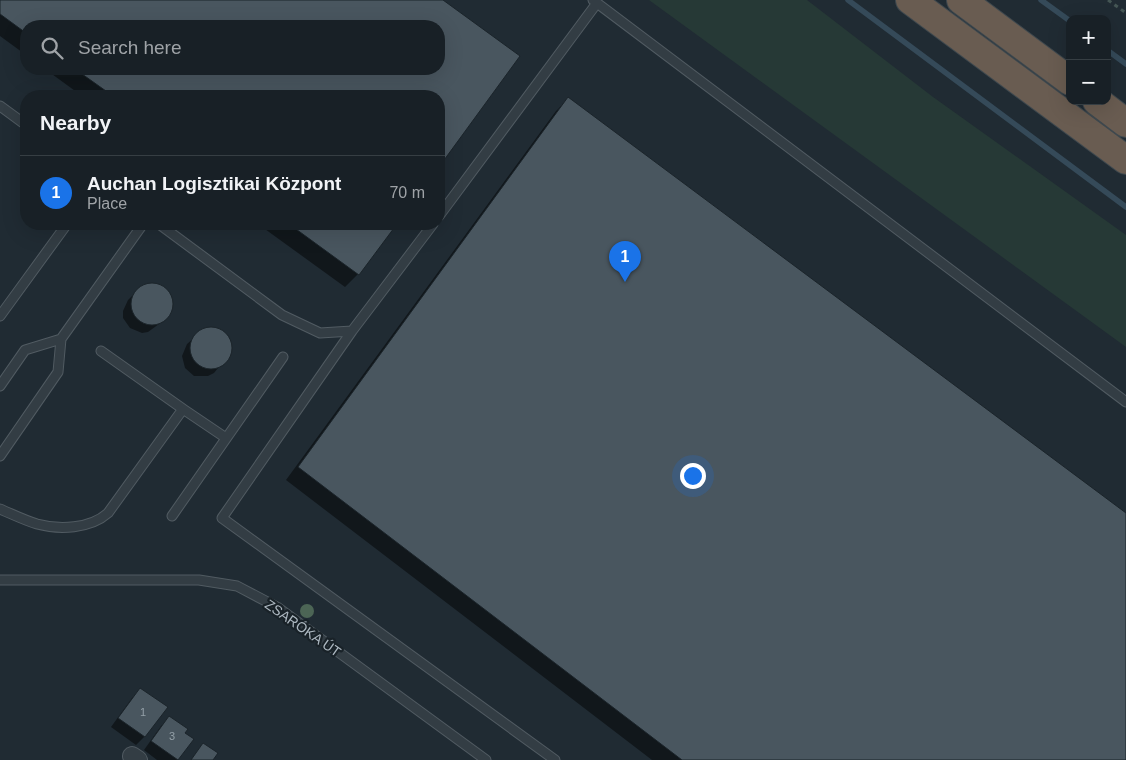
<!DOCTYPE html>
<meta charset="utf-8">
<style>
:root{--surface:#182026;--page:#252d32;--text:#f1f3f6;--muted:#9fa3a7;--line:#363e43;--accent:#1a73e8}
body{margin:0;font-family:Helvetica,sans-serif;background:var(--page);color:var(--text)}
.controls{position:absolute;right:15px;top:15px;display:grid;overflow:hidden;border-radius:10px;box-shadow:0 5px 20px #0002}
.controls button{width:45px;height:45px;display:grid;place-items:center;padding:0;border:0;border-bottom:1px solid var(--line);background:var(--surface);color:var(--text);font:25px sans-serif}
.you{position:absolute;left:692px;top:475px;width:18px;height:18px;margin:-12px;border:4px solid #fff;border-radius:50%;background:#1a73e8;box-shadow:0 0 0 8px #1a73e833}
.badge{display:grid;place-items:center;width:32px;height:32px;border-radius:50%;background:var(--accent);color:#fff;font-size:16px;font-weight:700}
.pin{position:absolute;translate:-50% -41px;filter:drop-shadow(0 1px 2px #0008)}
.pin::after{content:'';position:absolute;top:26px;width:18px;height:15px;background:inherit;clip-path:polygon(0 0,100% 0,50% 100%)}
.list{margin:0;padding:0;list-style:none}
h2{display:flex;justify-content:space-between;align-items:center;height:65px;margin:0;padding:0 20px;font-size:21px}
h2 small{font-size:16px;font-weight:400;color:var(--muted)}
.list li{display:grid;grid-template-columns:32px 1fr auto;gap:15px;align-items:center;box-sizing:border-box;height:75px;padding:0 20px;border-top:1px solid var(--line)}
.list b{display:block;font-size:19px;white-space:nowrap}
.list p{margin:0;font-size:16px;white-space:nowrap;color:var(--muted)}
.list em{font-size:16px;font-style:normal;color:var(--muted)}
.icon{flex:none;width:28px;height:28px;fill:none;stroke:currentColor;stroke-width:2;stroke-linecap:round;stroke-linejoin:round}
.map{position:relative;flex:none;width:1126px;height:760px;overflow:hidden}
.search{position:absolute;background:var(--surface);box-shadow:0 5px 20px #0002;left:20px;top:20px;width:425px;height:55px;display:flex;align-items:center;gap:12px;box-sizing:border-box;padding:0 18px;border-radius:20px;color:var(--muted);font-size:19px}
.panel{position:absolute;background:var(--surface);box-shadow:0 5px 20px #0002;left:20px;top:90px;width:425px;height:140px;border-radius:20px}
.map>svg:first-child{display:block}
</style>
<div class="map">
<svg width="1126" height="760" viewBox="0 0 1126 760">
<rect width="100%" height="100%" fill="#202b33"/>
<!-- green -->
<path fill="#263936" d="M 649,0 L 807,0 L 933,97 L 1126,235 L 1126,347 Z"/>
<!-- shadow -->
<path fill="#0007" d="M 0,0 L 441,0 L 518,57 L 439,164 L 439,96 L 82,96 L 45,69 L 439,69 L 439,26 L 26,26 L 26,55 L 0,36 Z
M 569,98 L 1126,515 L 1126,760 L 652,760 L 286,480 L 556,111 Z
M 258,224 L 395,224 L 358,274 L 345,287 Z
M 149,285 L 161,286 L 166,290 L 172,303 L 171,309 L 168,315 L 159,324 L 148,332 L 142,333 L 130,328 L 123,318 L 123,311 L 128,300 L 137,291 Z
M 208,329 L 220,330 L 229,340 L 230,353 L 214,373 L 208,376 L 194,376 L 185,368 L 182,356 L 187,344 L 202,331 Z
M 141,689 L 145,736 L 136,745 L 111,727 L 132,698 Z
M 170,718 L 183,733 L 192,739 L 177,760 L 157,760 L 144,750 L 161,726 Z"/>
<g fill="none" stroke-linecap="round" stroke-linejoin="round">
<!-- stream -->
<path stroke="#354a59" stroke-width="5.5" d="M 848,0 L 1126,207
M 1041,0 L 1070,21
M 1107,50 L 1126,64"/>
</g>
<!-- building -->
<path fill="#49565f" stroke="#1b242a" d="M 0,0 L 443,0 L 520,56 L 439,167 L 439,96 L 113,96 L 75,69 L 439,69 L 439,26 L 26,26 L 26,33 L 0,14 Z
M 568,97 L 1126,513 L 1126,760 L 682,760 L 298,467 Z
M 289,224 L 397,224 L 359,275 Z
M131 304a21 21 0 1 1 42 0a21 21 0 1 1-42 0Z
M190 348a21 21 0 1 1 42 0a21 21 0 1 1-42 0Z
M 140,688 L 168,707 L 145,737 L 118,718 Z
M 169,716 L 188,729 L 185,733 L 194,739 L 178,760 L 151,741 Z
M 203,743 L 218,753 L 213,760 L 191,760 Z"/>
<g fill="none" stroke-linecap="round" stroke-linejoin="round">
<!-- lane casing -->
<g stroke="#515b62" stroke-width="11">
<path id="lane" d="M 593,0 L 1126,402
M 0,106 L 26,125
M 439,216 L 597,3
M 159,224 L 282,315 L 320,333 L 352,331 L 433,224
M 0,316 L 67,224
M 352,331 L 222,518 L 555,760
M 101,351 L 183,409
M 0,386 L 25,350 L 61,339
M 0,456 L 58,372 L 61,339 L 143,224
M 0,509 C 12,514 24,520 37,524 C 59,530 90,529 108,513 L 183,409 L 226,438
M 172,516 L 283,357
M 0,580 L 199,580 L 237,586 L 277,607 L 486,760"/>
</g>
<!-- street casing -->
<g stroke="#515b62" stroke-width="20">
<path id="street" d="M 132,756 L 138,760"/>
</g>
<!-- highway casing -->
<g stroke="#3e484e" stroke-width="30">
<path id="highway" d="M 910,0 L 1126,160
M 961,0 L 1070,81
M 1097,101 L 1126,123"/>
</g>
<!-- path -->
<path stroke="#445554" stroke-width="3" stroke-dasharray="4 4" stroke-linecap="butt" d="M 1108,0 L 1126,13"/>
<!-- lane -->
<use href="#lane" stroke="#333d44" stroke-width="9"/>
<!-- street -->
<use href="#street" stroke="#333d44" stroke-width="18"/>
<!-- highway -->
<use href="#highway" stroke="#695c51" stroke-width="28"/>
</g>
<!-- trees -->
<circle fill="#4c6555" cx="307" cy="611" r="7"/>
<g text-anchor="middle" stroke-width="4.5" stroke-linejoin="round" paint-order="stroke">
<!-- number labels -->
<g font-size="11" fill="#94a0a8">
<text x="143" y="716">1</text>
<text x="172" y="740">3</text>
</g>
<!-- street labels -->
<g font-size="14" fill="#adb8c1" stroke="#192228">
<text transform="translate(303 628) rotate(35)" y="5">ZSARÓKA ÚT</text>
</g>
</g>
</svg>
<div class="controls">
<button>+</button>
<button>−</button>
</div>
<div class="you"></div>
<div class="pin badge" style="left:625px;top:282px">1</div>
<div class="search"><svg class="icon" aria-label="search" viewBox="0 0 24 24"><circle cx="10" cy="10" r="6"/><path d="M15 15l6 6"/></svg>Search here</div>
<section class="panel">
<h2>Nearby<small></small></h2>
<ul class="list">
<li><span class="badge">1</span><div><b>Auchan Logisztikai Központ</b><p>Place</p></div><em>70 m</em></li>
</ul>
</section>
</div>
